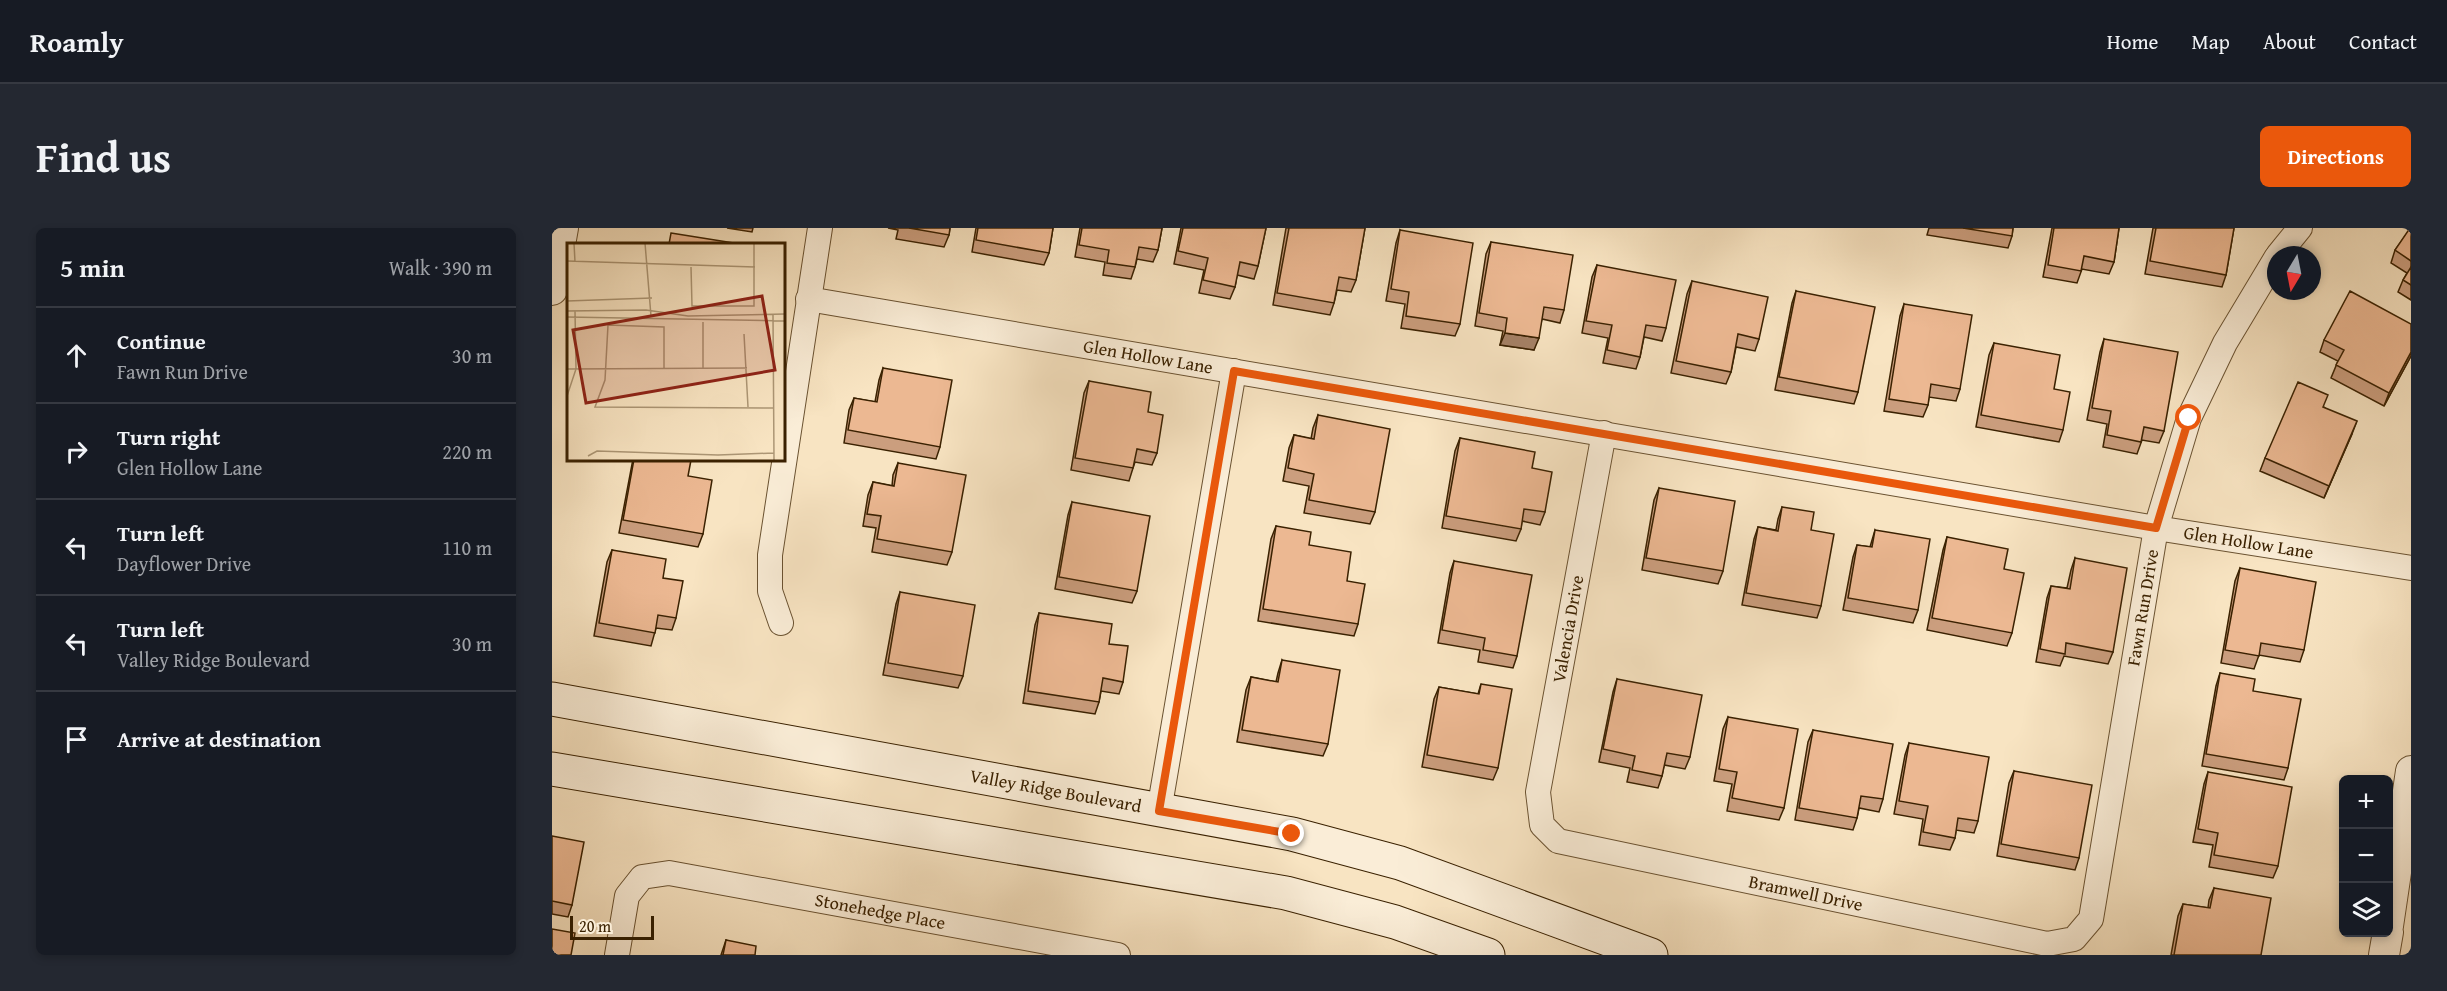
<!DOCTYPE html>
<meta charset="utf-8">
<style>
:root{--surface:#171b24;--page:#242831;--text:#f1f3f6;--muted:#9ea1a6;--line:#363941;--accent:#ea580c}
body{margin:0;font-family:"Gentium Book Plus",serif;background:var(--page);color:var(--text)}
.controls{position:absolute;right:18px;bottom:18px;display:grid;overflow:hidden;border-radius:9px;box-shadow:0 3px 9px #0003}
.controls button{width:54px;height:54px;display:grid;place-items:center;padding:0;border:0;border-bottom:2px solid var(--line);background:var(--surface);color:var(--text);font:30px sans-serif}
.compass{position:absolute;left:1715px;top:18px;width:54px;height:54px;border-radius:50%;background:var(--surface);box-shadow:0 3px 9px #0003;rotate:190deg}
.scale{position:absolute;left:18px;bottom:15px;width:84px;box-sizing:border-box;padding-left:6px;border:3px solid #3a2101;border-top:0;font-size:16px;line-height:21px;white-space:nowrap;color:#3a2101;-webkit-text-stroke:4px #faedd7;paint-order:stroke}
.stop{position:absolute;width:18px;height:18px;margin:-14px;border:4px solid #ea580c;border-radius:50%;background:#fff}
.stop.end{background:#ea580c;border-color:#fff;box-shadow:0 2px 6px #0008}
.list{margin:0;padding:0;list-style:none}
h2{display:flex;justify-content:space-between;align-items:center;height:78px;margin:0;padding:0 24px;font-size:26px}
h2 small{font-size:20px;font-weight:400;color:var(--muted)}
.list li{display:grid;grid-template-columns:39px 1fr auto;gap:18px;align-items:center;box-sizing:border-box;height:96px;padding:0 24px;border-top:2px solid var(--line)}
.list b{display:block;font-size:22px;white-space:nowrap}
.list p{margin:0;font-size:20px;white-space:nowrap;color:var(--muted)}
.list em{font-size:20px;font-style:normal;color:var(--muted)}
.icon{flex:none;width:33px;height:33px;fill:none;stroke:currentColor;stroke-width:2;stroke-linecap:round;stroke-linejoin:round}
.map{position:relative;flex:none;width:1859px;height:727px;overflow:hidden;border-radius:9px}
header{display:flex;align-items:center;gap:36px;box-sizing:border-box;height:84px;padding:0 30px;background:var(--surface);border-bottom:2px solid var(--line)}
header strong{font-size:28px}
nav{display:flex;gap:33px;margin-inline-start:auto;font-size:21px}
.intro{display:flex;align-items:center;justify-content:space-between;box-sizing:border-box;height:144px;padding:0 36px}
h1{margin:0;font-size:42px}
.button{padding:15px 27px;border-radius:9px;background:var(--accent);color:#fff;font-size:21px;font-weight:700}
main{display:flex;gap:36px;padding:0 36px}
aside{flex:1;background:var(--surface);border-radius:9px;box-shadow:0 3px 9px #0003}
.map>svg:first-child{display:block}
</style>
<header>
<strong>Roamly</strong>
<nav><a>Home</a><a>Map</a><a>About</a><a>Contact</a></nav>
</header>
<div class="intro"><h1>Find us</h1><a class="button">Directions</a></div>
<main>
<aside>
<h2>5 min<small>Walk · 390 m</small></h2>
<ul class="list">
<li><svg class="icon" aria-label="ahead" viewBox="0 0 24 24"><path d="M12 20V5M6 11l6-6 6 6"/></svg><div><b>Continue</b><p>Fawn Run Drive</p></div><em>30 m</em></li>
<li><svg class="icon" aria-label="right" viewBox="0 0 24 24"><path d="M7 20v-9h11M14 6l5 5-5 5"/></svg><div><b>Turn right</b><p>Glen Hollow Lane</p></div><em>220 m</em></li>
<li><svg class="icon" aria-label="left" viewBox="0 0 24 24"><path d="M17 20v-9H6M10 6l-5 5 5 5"/></svg><div><b>Turn left</b><p>Dayflower Drive</p></div><em>110 m</em></li>
<li><svg class="icon" aria-label="left" viewBox="0 0 24 24"><path d="M17 20v-9H6M10 6l-5 5 5 5"/></svg><div><b>Turn left</b><p>Valley Ridge Boulevard</p></div><em>30 m</em></li>
<li><svg class="icon" aria-label="arrive" viewBox="0 0 24 24"><path d="M6 21V4h12l-3 4 3 4H6"/></svg><div><b>Arrive at destination</b></div></li>
</ul>
</aside>
<div class="map">
<svg width="1859" height="727" viewBox="0 0 1859 727">
<rect width="100%" height="100%" fill="#f8e4c2"/>
<filter id="stains"><feTurbulence type="fractalNoise" baseFrequency=".00333" numOctaves="4"/><feColorMatrix values="0 0 0 0 .2 0 0 0 0 .09 0 0 0 0 .02 0 0 0 .5 -.17"/></filter>
<radialGradient id="worn" r=".72"><stop offset=".6" stop-color="#630" stop-opacity="0"/><stop offset="1" stop-color="#630" stop-opacity=".3"/></radialGradient>
<g fill="none" stroke-linecap="round" stroke-linejoin="round">
<!-- minor casing -->
<g stroke="#6a5231" stroke-width="26">
<g id="minor">
<path d="M 1726,27 L 1748,0"/>
<path id="s1" d="M 256,71 L 1604,300 L 1859,340"/>
<path id="s2" d="M 1052,205 L 986,564 L 990,597 L 1006,613 L 1495,716 L 1522,711 L 1539,691 L 1604,300 L 1637,190 L 1673,115 L 1724,30"/>
<path d="M 229,395 L 218,363 L 218,327 L 268,0"/>
<path d="M 607,583 L 682,143"/>
<path id="s3" d="M 65,727 L 75,668 L 90,649 L 117,645 L 566,727"/>
</g>
</g>
<!-- tertiary casing -->
<g stroke="#6a5231" stroke-width="32">
<path id="tertiary" d="M 0,62 L 11,0
M 1836,698 L 1859,543
M 1832,727 L 1836,704"/>
</g>
<!-- secondary casing -->
<g stroke="#3a2101" stroke-width="35">
<g id="secondary">
<path id="s4" d="M 0,471 L 740,606 L 848,635 L 1099,727"/>
<path d="M 0,541 L 734,665 L 843,694 L 936,727"/>
</g>
</g>
<!-- minor -->
<use href="#minor" stroke="#faedd7" stroke-width="24"/>
<!-- tertiary -->
<use href="#tertiary" stroke="#faedd7" stroke-width="30"/>
<!-- secondary -->
<use href="#secondary" stroke="#faedd7" stroke-width="33"/>
</g>
<!-- wall -->
<path fill="#cb9e7e" stroke="#3a2101" stroke-width="1.5" d="M 175,0 L 201,0 L 200,4 Z
M 336,0 L 398,0 L 397,7 L 392,19 L 344,11 L 346,2 Z
M 424,0 L 501,0 L 497,25 L 492,37 L 420,24 Z
M 528,0 L 610,0 L 606,22 L 601,34 L 585,31 L 583,39 L 579,51 L 551,47 L 553,34 L 523,29 Z
M 629,0 L 714,0 L 706,38 L 702,51 L 685,47 L 683,59 L 678,71 L 647,65 L 652,42 L 622,36 Z
M 734,0 L 813,0 L 804,52 L 799,64 L 785,62 L 782,75 L 778,87 L 721,77 Z
M 1377,0 L 1461,0 L 1460,8 L 1456,20 L 1375,7 Z
M 1500,0 L 1567,0 L 1562,34 L 1557,46 L 1530,41 L 1525,55 L 1491,49 Z
M 1601,0 L 1682,0 L 1674,47 L 1670,59 L 1593,46 Z
M 1859,0 L 1859,72 L 1846,64 L 1851,52 L 1855,45 L 1839,35 L 1843,22 Z
M 848,2 L 908,96 L 903,108 L 849,100 L 853,76 L 834,73 L 844,15 Z
M 939,14 L 1012,82 L 1008,95 L 990,91 L 982,122 L 948,117 L 951,103 L 923,98 L 934,26 Z
M 1045,37 L 1114,100 L 1110,113 L 1092,109 L 1088,129 L 1084,141 L 1051,135 L 1056,110 L 1030,105 L 1040,49 Z
M 1140,53 L 1207,111 L 1203,123 L 1184,119 L 1179,144 L 1174,156 L 1119,145 L 1135,66 Z
M 1244,63 L 1306,164 L 1302,176 L 1223,162 L 1240,75 Z
M 1352,76 L 1408,161 L 1404,173 L 1377,169 L 1376,177 L 1371,189 L 1332,183 L 1348,88 Z
M 1552,111 L 1612,203 L 1607,215 L 1590,212 L 1585,226 L 1551,219 L 1555,196 L 1535,192 L 1548,124 Z
M 1772,112 L 1859,128 L 1832,178 L 1779,150 L 1786,133 L 1768,124 Z
M 1442,115 L 1502,161 L 1511,202 L 1507,214 L 1424,199 L 1437,127 Z
M 331,140 L 388,219 L 384,231 L 292,215 L 297,182 L 302,170 L 323,174 L 327,152 Z
M 537,153 L 596,184 L 605,225 L 600,237 L 583,234 L 581,240 L 577,253 L 519,242 L 532,165 Z
M 1772,179 L 1800,206 L 1772,270 L 1708,243 L 1713,230 Z
M 766,187 L 823,284 L 818,296 L 752,285 L 757,258 L 731,253 L 737,220 L 742,207 L 759,211 L 761,200 Z
M 908,210 L 980,240 L 993,284 L 988,297 L 970,293 L 969,301 L 964,313 L 890,300 L 903,223 Z
M 81,231 L 134,231 L 136,248 L 151,306 L 146,319 L 67,305 Z
M 346,235 L 400,324 L 395,337 L 320,324 L 324,300 L 311,298 L 316,267 L 321,254 L 340,258 L 341,247 Z
M 1107,260 L 1171,343 L 1166,356 L 1090,342 L 1102,272 Z
M 520,274 L 585,363 L 580,375 L 503,361 L 516,287 Z
M 1230,279 L 1259,302 L 1269,378 L 1265,390 L 1190,377 L 1202,311 L 1206,299 L 1224,302 L 1226,291 Z
M 724,298 L 757,317 L 795,353 L 806,396 L 802,408 L 706,393 L 719,311 Z
M 1323,302 L 1366,382 L 1361,395 L 1291,382 L 1301,329 L 1305,317 L 1318,319 Z
M 1395,309 L 1452,341 L 1460,405 L 1455,418 L 1375,402 L 1391,322 Z
M 60,322 L 111,350 L 124,390 L 120,402 L 104,400 L 99,418 L 42,408 L 55,334 Z
M 1523,330 L 1561,424 L 1556,436 L 1512,428 L 1508,438 L 1484,434 L 1495,370 L 1499,358 L 1515,360 L 1519,342 Z
M 902,333 L 965,428 L 961,440 L 926,434 L 928,422 L 886,415 L 898,345 Z
M 1688,340 L 1752,422 L 1748,434 L 1707,427 L 1702,441 L 1669,435 L 1683,353 Z
M 348,364 L 411,448 L 406,460 L 331,447 L 344,376 Z
M 487,385 L 557,416 L 571,454 L 567,466 L 549,463 L 547,474 L 543,486 L 471,475 L 483,397 Z
M 730,432 L 776,516 L 771,528 L 685,514 L 694,462 L 699,449 L 724,454 L 726,445 Z
M 1668,445 L 1701,463 L 1736,540 L 1732,552 L 1650,538 L 1664,458 Z
M 1065,451 L 1138,529 L 1133,541 L 1112,537 L 1110,548 L 1106,560 L 1075,554 L 1078,540 L 1047,534 L 1061,464 Z
M 929,456 L 946,540 L 941,552 L 870,539 L 882,471 L 887,459 L 926,466 Z
M 1176,489 L 1232,580 L 1227,592 L 1175,583 L 1180,556 L 1162,553 L 1171,501 Z
M 1261,502 L 1331,571 L 1327,584 L 1307,580 L 1305,590 L 1301,602 L 1243,592 L 1256,514 Z
M 1357,515 L 1426,593 L 1422,605 L 1404,602 L 1403,610 L 1398,622 L 1367,617 L 1371,591 L 1342,586 L 1353,527 Z
M 1462,543 L 1527,630 L 1523,642 L 1445,628 L 1457,555 Z
M 1656,544 L 1726,638 L 1721,650 L 1657,639 L 1661,617 L 1641,614 L 1652,556 Z
M 0,608 L 20,677 L 16,689 L 0,686 Z
M 1662,660 L 1709,727 L 1619,727 L 1626,688 L 1631,676 L 1656,680 L 1657,672 Z
M 174,712 L 203,727 L 169,727 Z"/>
<!-- shaded-wall -->
<path fill="#a58166" stroke="#3a2101" stroke-width="1.5" d="M 953,105 L 987,110 L 982,122 L 948,117 Z
M 1859,124 L 1859,128 L 1832,178 L 1837,165 Z
M 1805,193 L 1800,206 L 1772,270 L 1777,258 Z"/>
<!-- building -->
<path fill="#ecb892" stroke="#3a2101" stroke-width="1.5" d="M 357,0 L 398,0 L 397,7 Z
M 426,0 L 501,0 L 497,25 L 424,12 Z
M 530,0 L 610,0 L 606,22 L 587,19 L 583,39 L 555,35 L 557,22 L 527,17 Z
M 631,0 L 714,0 L 706,38 L 688,34 L 683,59 L 651,52 L 656,30 L 626,23 Z
M 737,0 L 813,0 L 804,52 L 787,49 L 782,75 L 725,65 Z
M 1411,0 L 1461,0 L 1460,8 Z
M 1502,0 L 1567,0 L 1562,34 L 1532,28 L 1529,43 L 1496,37 Z
M 1604,0 L 1682,0 L 1674,47 L 1598,33 Z
M 1858,0 L 1859,0 L 1859,33 L 1843,22 Z
M 848,2 L 921,15 L 908,96 L 854,88 L 857,64 L 839,61 Z
M 119,5 L 188,16 L 117,16 Z
M 939,14 L 1021,27 L 1012,82 L 992,79 L 987,110 L 953,105 L 955,90 L 927,85 Z
M 1045,37 L 1124,52 L 1114,100 L 1094,97 L 1088,129 L 1055,122 L 1060,97 L 1034,93 Z
M 1859,39 L 1859,57 L 1851,52 Z
M 1140,53 L 1216,69 L 1207,111 L 1186,106 L 1179,144 L 1124,133 Z
M 1244,63 L 1323,79 L 1306,164 L 1227,149 Z
M 1798,63 L 1859,96 L 1859,124 L 1837,165 L 1784,137 L 1792,122 L 1772,112 Z
M 1352,76 L 1420,87 L 1408,161 L 1379,156 L 1376,177 L 1337,171 Z
M 1552,111 L 1626,124 L 1612,203 L 1592,199 L 1589,214 L 1555,207 L 1559,183 L 1540,180 Z
M 1442,115 L 1508,127 L 1502,161 L 1518,164 L 1511,202 L 1429,187 Z
M 331,140 L 400,152 L 388,219 L 296,202 L 302,170 L 325,174 Z
M 537,153 L 599,164 L 596,184 L 611,187 L 605,225 L 585,221 L 581,240 L 523,230 Z
M 1746,154 L 1776,167 L 1771,179 L 1805,193 L 1777,258 L 1713,230 Z
M 766,187 L 838,201 L 823,284 L 757,272 L 762,246 L 736,240 L 742,207 L 762,211 Z
M 908,210 L 983,224 L 980,240 L 1000,244 L 993,284 L 972,281 L 969,301 L 894,288 Z
M 82,231 L 134,231 L 139,232 L 136,248 L 160,252 L 151,306 L 71,292 Z
M 346,235 L 414,247 L 400,324 L 325,311 L 329,288 L 315,286 L 321,254 L 342,258 Z
M 1107,260 L 1183,273 L 1171,343 L 1094,330 Z
M 520,274 L 598,288 L 585,363 L 507,349 Z
M 1230,279 L 1262,284 L 1259,302 L 1282,306 L 1269,378 L 1194,365 L 1206,299 L 1226,303 Z
M 724,298 L 759,304 L 757,317 L 799,324 L 795,353 L 813,356 L 806,396 L 711,381 Z
M 1323,302 L 1378,311 L 1366,382 L 1296,370 L 1305,317 L 1320,319 Z
M 1395,309 L 1456,321 L 1452,341 L 1472,345 L 1460,405 L 1380,390 Z
M 60,322 L 114,331 L 111,350 L 131,353 L 124,390 L 106,387 L 103,405 L 47,395 Z
M 1523,330 L 1575,340 L 1561,424 L 1514,415 L 1513,426 L 1488,421 L 1499,358 L 1518,361 Z
M 902,333 L 980,347 L 965,428 L 931,422 L 933,410 L 890,402 Z
M 1688,340 L 1764,354 L 1752,422 L 1709,415 L 1707,428 L 1673,422 Z
M 348,364 L 423,377 L 411,448 L 336,435 Z
M 487,385 L 560,396 L 557,416 L 576,418 L 571,454 L 551,450 L 547,474 L 476,463 Z
M 730,432 L 788,442 L 776,516 L 690,502 L 699,449 L 726,454 Z
M 1668,445 L 1703,451 L 1701,463 L 1749,471 L 1736,540 L 1654,526 Z
M 1065,451 L 1150,467 L 1138,529 L 1115,525 L 1110,548 L 1080,542 L 1083,528 L 1051,521 Z
M 929,456 L 960,461 L 946,540 L 875,527 L 887,459 L 927,466 Z
M 1176,489 L 1246,501 L 1232,580 L 1180,570 L 1185,544 L 1167,541 Z
M 1261,502 L 1341,516 L 1331,571 L 1309,568 L 1305,590 L 1247,580 Z
M 1357,515 L 1437,529 L 1426,593 L 1406,590 L 1403,610 L 1371,604 L 1376,578 L 1347,573 Z
M 1462,543 L 1540,557 L 1527,630 L 1449,616 Z
M 1656,544 L 1740,559 L 1726,638 L 1662,627 L 1666,605 L 1646,601 Z
M 0,608 L 32,614 L 20,677 L 0,673 Z
M 1662,660 L 1719,670 L 1709,727 L 1622,727 L 1631,676 L 1658,680 Z
M 0,701 L 23,705 L 19,727 L 0,727 Z
M 174,712 L 204,718 L 203,727 L 171,727 Z"/>
<g fill="none" stroke-linecap="round" stroke-linejoin="round">
<!-- route -->
<path stroke="#ea580c" stroke-width="8" d="M 740,606 L 607,583 L 682,143 L 1604,300 L 1637,190"/>
</g>
<g text-anchor="middle" stroke-width="4.5" stroke-linejoin="round" paint-order="stroke">
<!-- street labels -->
<g font-size="18" fill="#3a2101" stroke="#faedd7">
<text dy="6" stroke="none"><textPath href="#s1" startOffset="345">Glen Hollow Lane</textPath></text>
<text dy="6" stroke="none"><textPath href="#s1" startOffset="1461">Glen Hollow Lane</textPath></text>
<text dy="6" stroke="none"><textPath href="#s2" startOffset="1290">Fawn Run Drive</textPath></text>
<text transform="translate(1016 401) rotate(-80)" y="6">Valencia Drive</text>
<text dy="6" stroke="none"><textPath href="#s4" startOffset="512">Valley Ridge Boulevard</textPath></text>
<text dy="6" stroke="none"><textPath href="#s2" startOffset="674">Bramwell Drive</textPath></text>
<text dy="6" stroke="none"><textPath href="#s3" startOffset="326">Stonehedge Place</textPath></text>
</g>
</g>
<!-- overview -->
<g transform="translate(15 15)">
<rect width="218" height="218" fill="#f8e4c2"/>
<path fill="none" stroke="#ac9675" stroke-width="1.5" d="M 7,0 L 8,19M 78,0 L 84,73M 0,18 L 188,24M 124,24 L 125,63 L 187,63 L 187,0M 0,58 L 85,55M 0,68 L 79,67 L 121,73 L 218,71M 206,72 L 207,217M 0,74 L 218,78M 136,79 L 136,125M 177,91 L 181,164M 97,125 L 97,84 L 41,82 L 38,137 L 28,164 L 207,165M 0,126 L 180,125M 0,153 L 9,126 L 8,68M 21,213 L 30,208 L 151,212 L 207,210"/>
<path fill="#8f2418" fill-opacity="0.15" stroke="#8f2418" stroke-width="3" d="M 195,53 L 208,127 L 19,160 L 6,87 Z"/>
<rect width="218" height="218" fill="none" stroke="#3a2101" stroke-width="3"/>
</g>
<rect width="100%" height="100%" filter="url(#stains)"/>
<rect width="100%" height="100%" fill="url(#worn)"/>
</svg>
<div class="controls">
<button>+</button>
<button>−</button>
<button><svg class="icon" aria-label="layers" viewBox="0 0 24 24"><path d="M12 4l9 5-9 5-9-5zM3 14l9 5 9-5"/></svg></button>
</div>
<svg class="compass" viewBox="-18 -18 36 36"><path d="M0-13l5 13h-10z" fill="#e53935"/><path d="M0 13l5-13h-10z" fill="#9ea1a6"/></svg>
<div class="scale">20 m</div>
<div class="stop" style="left:1637px;top:190px"></div>
<div class="stop end" style="left:740px;top:606px"></div>
</div>
</main>
